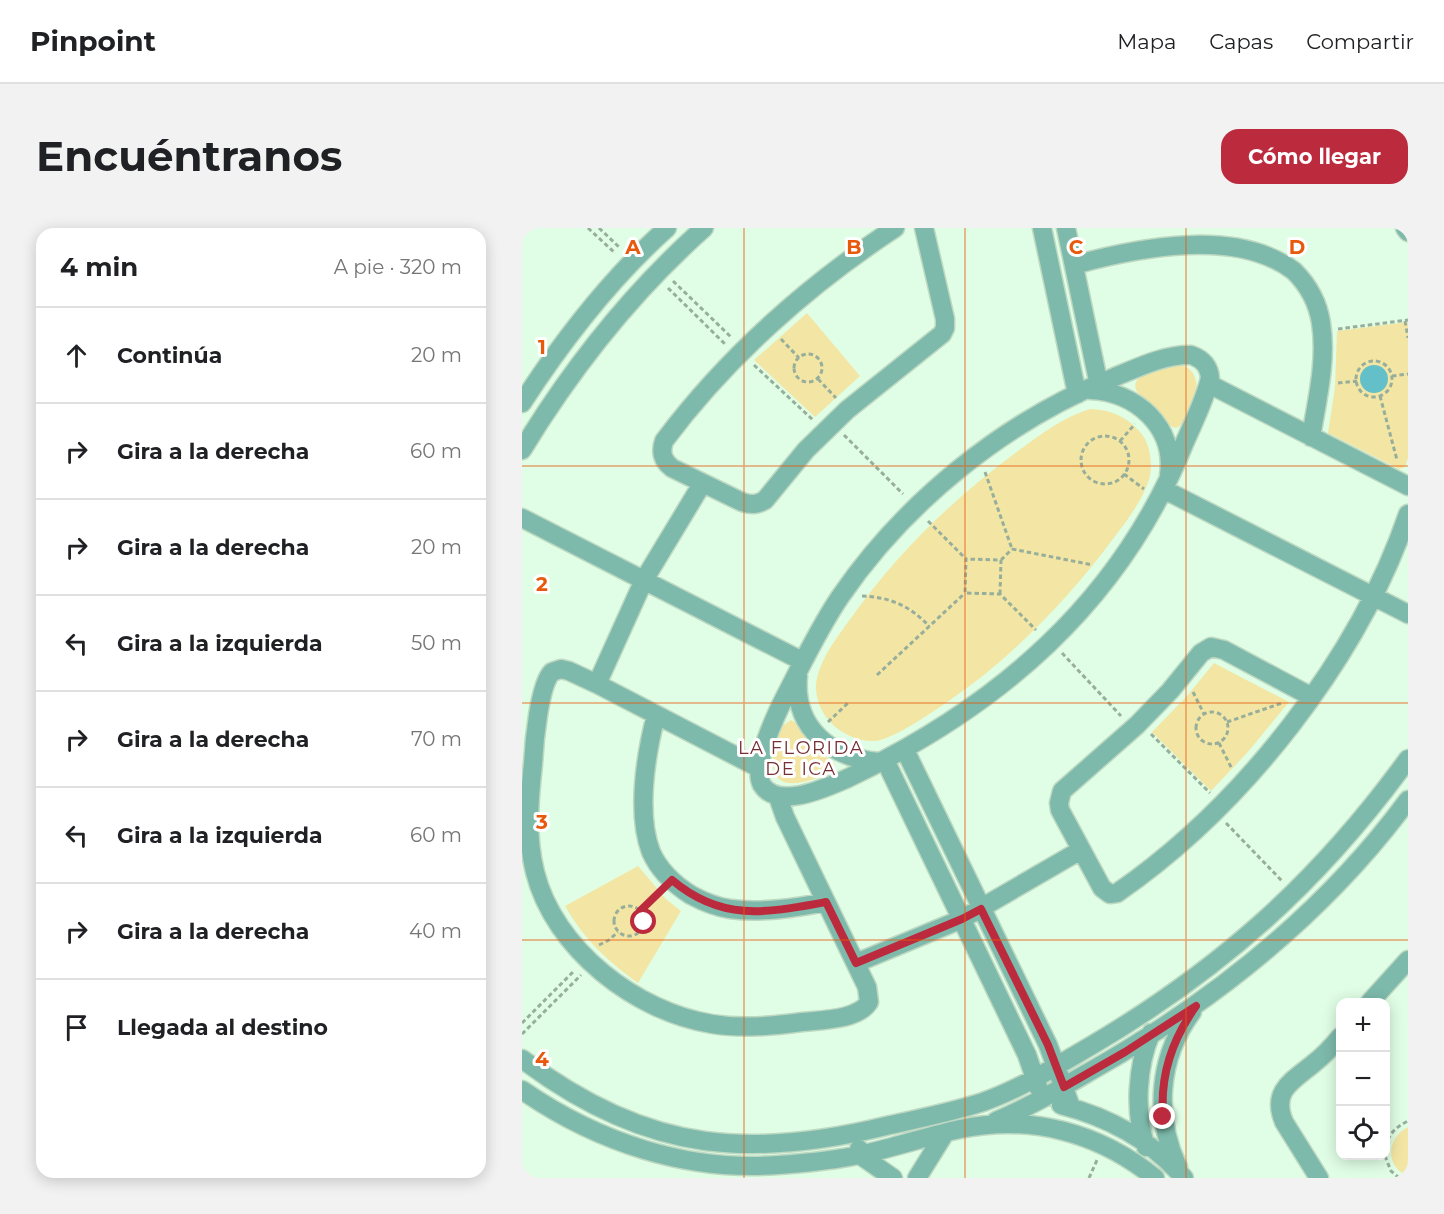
<!DOCTYPE html>
<html lang="es">
<meta charset="utf-8">
<style>
:root{--surface:#fff;--page:#f2f2f2;--text:#202124;--muted:#757577;--line:#e0e0e0;--accent:#bc2b3d}
body{margin:0;font-family:Montserrat,sans-serif;background:var(--page);color:var(--text)}
.controls{position:absolute;right:18px;bottom:18px;display:grid;overflow:hidden;border-radius:12px;box-shadow:0 3px 15px #0003}
.controls button{width:54px;height:54px;display:grid;place-items:center;padding:0;border:0;border-bottom:2px solid var(--line);background:var(--surface);color:var(--text);font:30px sans-serif}
.stop{position:absolute;width:18px;height:18px;margin:-14px;border:4px solid #bc2b3d;border-radius:50%;background:#fff}
.stop.end{background:#bc2b3d;border-color:#fff;box-shadow:0 2px 6px #0008}
.list{margin:0;padding:0;list-style:none}
h2{display:flex;justify-content:space-between;align-items:center;height:78px;margin:0;padding:0 24px;font-size:26px}
h2 small{font-size:20px;font-weight:400;color:var(--muted)}
.list li{display:grid;grid-template-columns:39px 1fr auto;gap:18px;align-items:center;box-sizing:border-box;height:96px;padding:0 24px;border-top:2px solid var(--line)}
.list b{display:block;font-size:22px;white-space:nowrap}
.list em{font-size:20px;font-style:normal;color:var(--muted)}
.icon{flex:none;width:33px;height:33px;fill:none;stroke:currentColor;stroke-width:2;stroke-linecap:round;stroke-linejoin:round}
.map{position:relative;flex:none;width:886px;height:950px;overflow:hidden;border-radius:18px}
header{display:flex;align-items:center;gap:36px;box-sizing:border-box;height:84px;padding:0 30px;background:var(--surface);border-bottom:2px solid var(--line)}
header strong{font-size:28px}
nav{display:flex;gap:33px;margin-inline-start:auto;font-size:21px}
.intro{display:flex;align-items:center;justify-content:space-between;box-sizing:border-box;height:144px;padding:0 36px}
h1{margin:0;font-size:42px}
.button{padding:15px 27px;border-radius:18px;background:var(--accent);color:#fff;font-size:21px;font-weight:700}
main{display:flex;gap:36px;padding:0 36px}
aside{flex:1;background:var(--surface);border-radius:18px;box-shadow:0 3px 15px #0003}
.map>svg:first-child{display:block}
</style>
<header>
<strong>Pinpoint</strong>
<nav><a>Mapa</a><a>Capas</a><a>Compartir</a></nav>
</header>
<div class="intro"><h1>Encuéntranos</h1><a class="button">Cómo llegar</a></div>
<main>
<aside>
<h2>4 min<small>A pie · 320 m</small></h2>
<ul class="list">
<li><svg class="icon" aria-label="ahead" viewBox="0 0 24 24"><path d="M12 20V5M6 11l6-6 6 6"/></svg><div><b>Continúa</b></div><em>20 m</em></li>
<li><svg class="icon" aria-label="right" viewBox="0 0 24 24"><path d="M7 20v-9h11M14 6l5 5-5 5"/></svg><div><b>Gira a la derecha</b></div><em>60 m</em></li>
<li><svg class="icon" aria-label="right" viewBox="0 0 24 24"><path d="M7 20v-9h11M14 6l5 5-5 5"/></svg><div><b>Gira a la derecha</b></div><em>20 m</em></li>
<li><svg class="icon" aria-label="left" viewBox="0 0 24 24"><path d="M17 20v-9H6M10 6l-5 5 5 5"/></svg><div><b>Gira a la izquierda</b></div><em>50 m</em></li>
<li><svg class="icon" aria-label="right" viewBox="0 0 24 24"><path d="M7 20v-9h11M14 6l5 5-5 5"/></svg><div><b>Gira a la derecha</b></div><em>70 m</em></li>
<li><svg class="icon" aria-label="left" viewBox="0 0 24 24"><path d="M17 20v-9H6M10 6l-5 5 5 5"/></svg><div><b>Gira a la izquierda</b></div><em>60 m</em></li>
<li><svg class="icon" aria-label="right" viewBox="0 0 24 24"><path d="M7 20v-9h11M14 6l5 5-5 5"/></svg><div><b>Gira a la derecha</b></div><em>40 m</em></li>
<li><svg class="icon" aria-label="arrive" viewBox="0 0 24 24"><path d="M6 21V4h12l-3 4 3 4H6"/></svg><div><b>Llegada al destino</b></div></li>
</ul>
</aside>
<div class="map">
<svg width="886" height="950" viewBox="0 0 886 950">
<rect width="100%" height="100%" fill="#e0fee5"/>
<!-- green -->
<path fill="#f3e6a4" d="M 285,85 L 338,148 L 293,189 L 232,132 Z
M 886,94 L 886,230 L 883,239 L 877,241 L 806,205 L 813,159 L 815,103 Z
M 649,137 C 691,133 673,192 654,200 C 644,198 639,189 633,182 C 627,176 620,171 616,165 C 603,147 639,141 649,137 Z
M 568,181 C 588,181 606,189 619,205 C 629,217 631,238 627,252 C 620,273 604,294 591,311 C 553,362 511,407 462,447 C 443,462 375,512 353,513 C 337,514 320,506 309,495 C 298,484 291,465 295,450 C 300,428 316,408 329,390 C 375,325 432,270 496,223 C 518,207 541,189 568,181 Z
M 692,435 L 767,474 L 725,525 L 689,563 L 630,504 L 665,468 Z
M 269,492 L 274,495 L 291,518 L 312,535 L 313,539 C 308,548 298,549 289,552 C 274,556 255,560 251,539 C 248,526 256,510 260,498 Z
M 116,638 L 144,671 L 159,683 L 116,755 C 84,732 63,712 43,678 Z
M 886,899 L 886,948 C 862,939 865,909 886,899 Z"/>
<!-- water -->
<path fill="#63c0c8" d="M838 151a14 14 0 1 1 28 0a14 14 0 1 1-28 0Z"/>
<g fill="none" stroke-linecap="round" stroke-linejoin="round">
<!-- minor casing -->
<g stroke="#bed8c2" stroke-width="21">
<path id="minor" d="M 373,0 C 286,57 204,130 142,213 C 138,225 141,233 150,240 L 220,274 C 229,277 235,277 243,272 L 284,222 L 325,182 L 420,106 L 423,100 L 423,91 L 402,0
M 520,0 L 555,166
M 544,0 L 578,162
M 883,0 L 886,4
M 552,37 C 618,19 715,0 772,43 C 786,57 796,75 799,95 C 805,132 795,172 789,209
M 669,127 C 680,131 687,137 688,150 C 683,172 671,195 662,216 C 598,375 476,479 324,551 C 303,560 256,582 240,557 C 229,538 255,484 265,465 C 282,432 297,400 318,369 C 383,274 482,194 588,151 C 613,141 642,126 669,127 Z
M 687,156 L 886,258
M 568,162 C 613,163 654,199 647,247
M 0,175 C 41,112 89,50 145,0
M 0,222 C 50,140 110,64 182,0
M 643,262 L 886,386
M 0,290 L 280,433
M 276,448 C 271,500 309,530 357,534
M 75,456 L 122,352 L 180,256
M 790,469 L 702,422 L 689,419 L 679,425 L 648,463 L 615,497 L 540,563 L 537,575 L 538,582 L 580,660 L 588,666 L 595,665 C 721,578 837,430 886,286
M 134,487 C 124,526 114,585 129,624 C 137,642 153,657 169,667 C 182,674 194,679 208,681 C 240,685 273,680 304,674
M 383,522 L 526,817 L 549,879
M 363,532 L 505,827 L 516,859
M 237,540 L 75,456 L 47,443 L 39,441 L 30,444 C 17,457 12,516 11,536 C 7,572 4,609 13,644 C 32,721 114,784 190,796 C 220,801 250,798 280,794 C 300,792 336,792 347,774 L 345,759 L 263,589 L 256,569
M 334,735 L 440,691 L 559,622
M 848,774 L 886,732
M 0,831 C 53,871 116,904 183,913 C 243,921 307,912 364,898 C 396,891 430,884 461,874 C 498,861 533,839 567,819 C 698,742 796,655 886,531
M 0,862 C 75,914 165,944 256,937 C 285,935 314,932 342,926 C 374,919 406,908 438,901 C 509,886 578,905 633,950
M 539,877 C 586,889 630,913 662,950
M 474,893 C 507,879 536,862 567,844 C 689,775 802,686 886,572
M 624,919 C 612,884 615,838 629,805
M 337,921 L 338,927 L 371,950
M 656,939 C 632,888 636,830 670,784
M 395,950 L 423,905
M 797,950 L 762,894 C 749,863 770,853 791,836 C 801,828 810,819 818,809"/>
</g>
<!-- path -->
<path stroke="#97ae9b" stroke-width="3" stroke-dasharray="4.5 3" stroke-linecap="butt" d="M 66,0 L 93,25
M 77,0 L 98,20
M 151,53 L 209,109
M 146,60 L 203,116
M 883,93 L 886,110
M 816,101 L 886,92
M 259,111 L 277,130
M272 140a14 14 0 1 1 28 0a14 14 0 1 1-28 0Z
M834 151a18 18 0 1 1 36 0a18 18 0 1 1-36 0Z
M 232,137 L 291,192
M 870,148 L 886,146
M 296,151 L 314,170
M 816,155 L 835,153
M 858,168 L 875,232
M 322,207 L 381,266
M559 232a24 24 0 1 1 48 0a24 24 0 1 1-48 0Z
M 598,213 L 613,196
M 463,244 L 490,321
M 602,246 L 622,261
M 406,293 L 444,331
M 490,321 L 571,337
M 479,332 L 490,321
M 478,366 L 479,332 L 444,331 L 443,365 L 478,366 L 514,402
M 340,368 C 368,369 388,378 407,398
M 540,425 L 599,488
M 355,447 L 443,365
M 671,464 L 682,486
M674 500a16 16 0 1 1 32 0a16 16 0 1 1-32 0Z
M 306,494 L 326,475
M 705,494 L 760,475
M 629,506 L 688,565
M 697,515 L 710,541
M 704,595 L 760,653
M92 693a15 15 0 1 1 30 0a15 15 0 1 1-30 0Z
M 118,683 L 136,665
M 77,717 L 87,712 L 96,704
M 0,795 L 52,743
M 0,806 L 59,747
M 864,919 C 866,906 874,899 886,893
M 863,928 L 869,943 L 877,950
M 567,950 L 575,932"/>
<!-- minor -->
<use href="#minor" stroke="#7dbaab" stroke-width="18"/>
</g>
<g fill="none" stroke-linecap="round" stroke-linejoin="round">
<!-- route -->
<path stroke="#bc2b3d" stroke-width="8" d="M 122,694 L 118,683 L 150,652 C 200,694 244,685 304,674 L 334,735 L 440,691 L 459,681 L 526,817 L 542,859 L 603,824 L 674,778 C 650,812 638,847 641,889"/>
</g>
<!-- grid -->
<path fill="none" stroke="#e8590c" stroke-width="1.5" stroke-opacity="0.55" d="M 222,0 L 222,950M 443,0 L 443,950M 664,0 L 664,950M 0,238 L 886,238M 0,475 L 886,475M 0,712 L 886,712"/>
<g text-anchor="middle" stroke-width="6" stroke-linejoin="round" paint-order="stroke">
<!-- neighbourhood labels -->
<g font-size="18" letter-spacing="1.5" fill="#762f32" stroke="#fff">
<text x="279" y="526">LA FLORIDA<tspan x="279" dy="21">DE ICA</tspan></text>
</g>
</g>
<g font-size="20" text-anchor="middle" font-weight="bold" fill="#e8590c" stroke="#fff" stroke-width="6" stroke-linejoin="round" paint-order="stroke">
<text x="111" y="26">A</text>
<text x="332" y="26">B</text>
<text x="554" y="26">C</text>
<text x="775" y="26">D</text>
<text x="20" y="126">1</text>
<text x="20" y="363">2</text>
<text x="20" y="601">3</text>
<text x="20" y="838">4</text>
</g>
</svg>
<div class="controls">
<button>+</button>
<button>−</button>
<button><svg class="icon" aria-label="locate" viewBox="0 0 24 24"><circle cx="12" cy="12" r="6"/><path d="M12 2v4M12 18v4M2 12h4M18 12h4"/></svg></button>
</div>
<div class="stop" style="left:122px;top:694px"></div>
<div class="stop end" style="left:641px;top:889px"></div>
</div>
</main>
